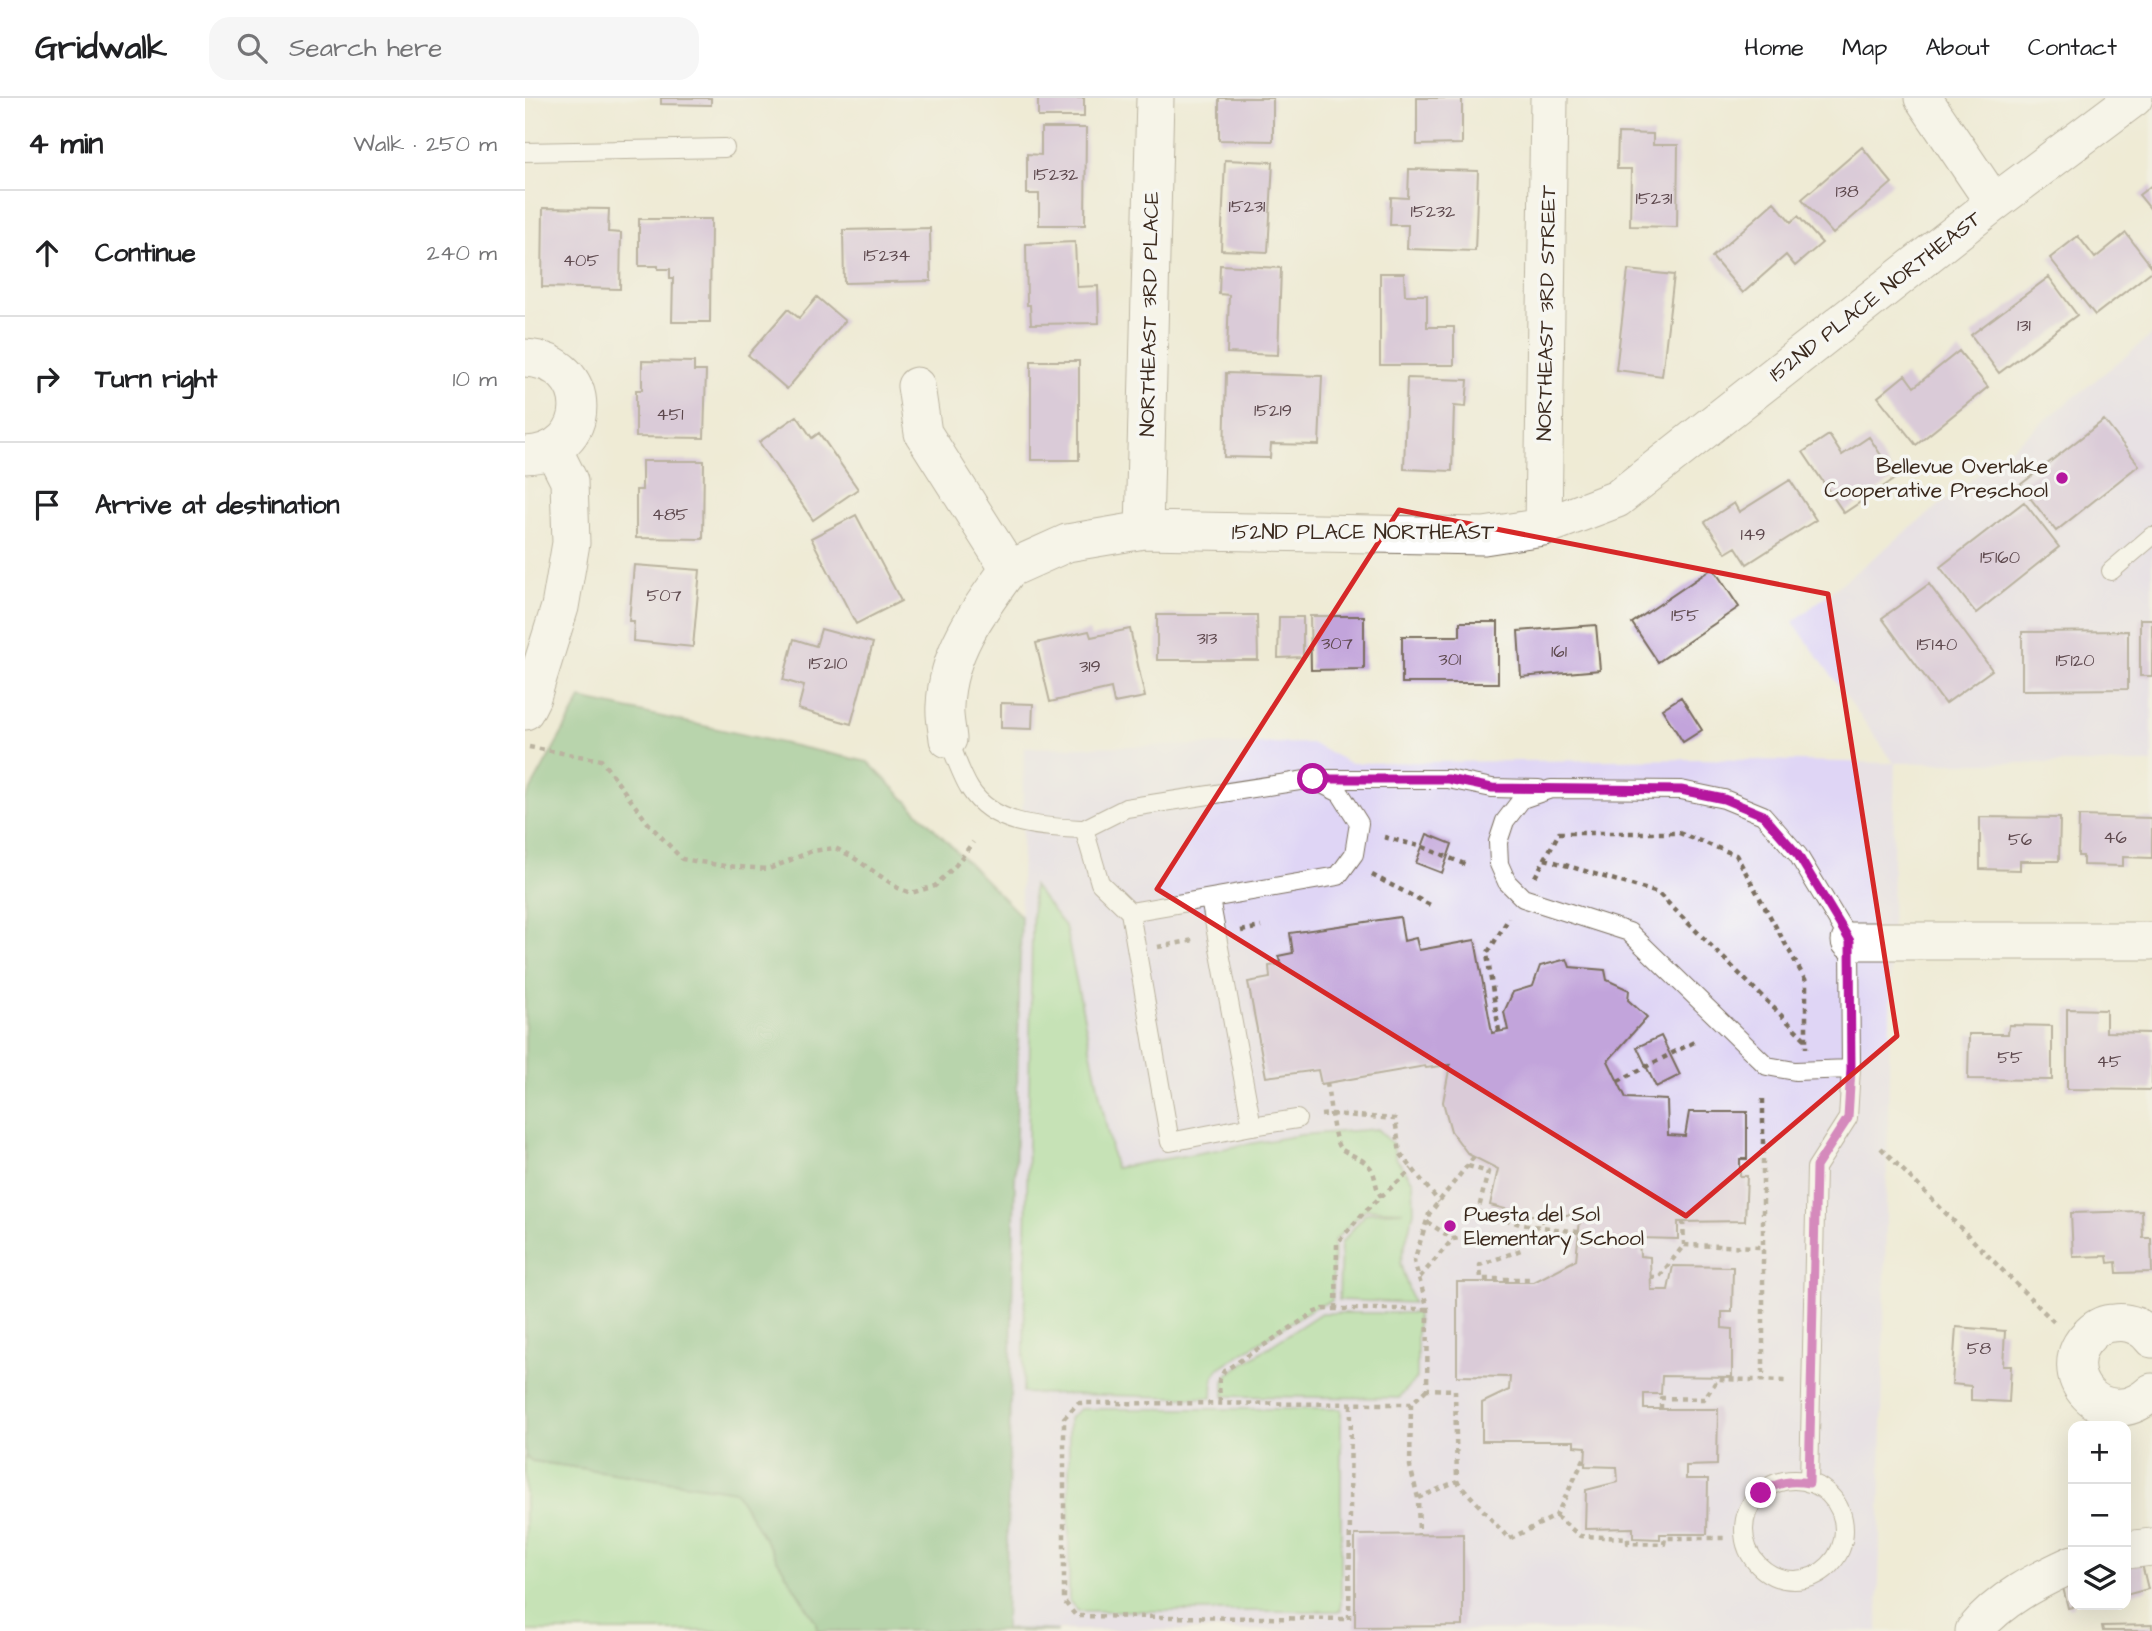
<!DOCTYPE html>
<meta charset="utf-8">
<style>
:root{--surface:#fff;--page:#f6f6f6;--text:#202124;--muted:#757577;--line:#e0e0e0}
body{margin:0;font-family:"Architects Daughter",sans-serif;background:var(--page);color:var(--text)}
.controls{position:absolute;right:21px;bottom:21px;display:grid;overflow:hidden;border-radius:14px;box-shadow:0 7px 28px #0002}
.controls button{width:63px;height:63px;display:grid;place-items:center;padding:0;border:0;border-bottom:2px solid var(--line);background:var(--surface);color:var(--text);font:35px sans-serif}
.stop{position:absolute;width:21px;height:21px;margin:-16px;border:5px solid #b5179e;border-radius:50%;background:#fff}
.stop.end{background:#b5179e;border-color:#fff;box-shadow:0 2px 7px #0008}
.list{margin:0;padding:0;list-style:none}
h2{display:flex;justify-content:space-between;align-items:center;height:91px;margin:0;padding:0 28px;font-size:30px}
h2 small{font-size:23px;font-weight:400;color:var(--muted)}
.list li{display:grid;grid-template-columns:46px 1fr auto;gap:21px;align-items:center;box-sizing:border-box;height:126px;padding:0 28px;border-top:2px solid var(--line)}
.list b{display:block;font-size:26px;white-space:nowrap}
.list em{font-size:23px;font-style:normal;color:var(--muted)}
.icon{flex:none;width:38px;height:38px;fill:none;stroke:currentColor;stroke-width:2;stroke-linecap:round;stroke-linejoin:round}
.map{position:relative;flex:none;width:1627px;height:1533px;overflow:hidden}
header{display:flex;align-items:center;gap:42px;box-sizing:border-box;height:98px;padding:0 35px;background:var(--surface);border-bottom:2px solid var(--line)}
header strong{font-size:33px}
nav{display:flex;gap:38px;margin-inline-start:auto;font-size:24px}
.search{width:490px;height:63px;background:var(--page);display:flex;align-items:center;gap:18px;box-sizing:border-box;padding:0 24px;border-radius:21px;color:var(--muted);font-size:26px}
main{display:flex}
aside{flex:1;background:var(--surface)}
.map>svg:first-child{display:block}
</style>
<header>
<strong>Gridwalk</strong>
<div class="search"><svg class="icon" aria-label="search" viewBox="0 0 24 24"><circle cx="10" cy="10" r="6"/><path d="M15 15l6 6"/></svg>Search here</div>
<nav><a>Home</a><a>Map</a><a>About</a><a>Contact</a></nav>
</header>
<main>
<aside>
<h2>4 min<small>Walk · 250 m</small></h2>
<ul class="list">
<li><svg class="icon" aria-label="ahead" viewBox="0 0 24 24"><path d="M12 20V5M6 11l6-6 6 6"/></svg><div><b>Continue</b></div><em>240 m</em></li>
<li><svg class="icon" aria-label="right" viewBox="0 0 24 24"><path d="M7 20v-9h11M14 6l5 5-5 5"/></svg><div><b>Turn right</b></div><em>10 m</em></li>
<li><svg class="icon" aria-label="arrive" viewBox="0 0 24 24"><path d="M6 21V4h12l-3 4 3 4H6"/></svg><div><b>Arrive at destination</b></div></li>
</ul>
</aside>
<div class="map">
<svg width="1627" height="1533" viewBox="0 0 1627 1533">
<rect width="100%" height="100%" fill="#f6f6f2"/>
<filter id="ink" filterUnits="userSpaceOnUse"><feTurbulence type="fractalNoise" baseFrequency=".0143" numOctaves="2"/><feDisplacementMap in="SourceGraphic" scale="14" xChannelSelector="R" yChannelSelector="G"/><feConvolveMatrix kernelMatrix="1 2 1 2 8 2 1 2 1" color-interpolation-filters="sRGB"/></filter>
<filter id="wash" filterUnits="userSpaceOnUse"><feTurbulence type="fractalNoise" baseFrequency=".00686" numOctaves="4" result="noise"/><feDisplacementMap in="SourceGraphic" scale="28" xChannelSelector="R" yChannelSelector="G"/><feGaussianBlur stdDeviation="1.57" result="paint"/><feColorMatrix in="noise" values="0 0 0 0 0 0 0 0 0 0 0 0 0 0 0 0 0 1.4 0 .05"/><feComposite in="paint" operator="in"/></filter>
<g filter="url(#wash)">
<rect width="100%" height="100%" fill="#efebd6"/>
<!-- built -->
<path fill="#dfd5f5" d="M 1627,237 L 1627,665 L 1370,665 L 1353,1533 L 480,1532 L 499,650 L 786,645 L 825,665 L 1173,661 L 1369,665 L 1268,524 Z"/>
<!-- green -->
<path fill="#94d890" stroke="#688157" stroke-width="2" d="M 508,788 L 540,828 L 590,1070 L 775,1037 L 852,1031 L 867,1045 L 871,1060 L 888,1083 L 889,1113 L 875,1165 L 888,1205 L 814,1202 L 816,1145 L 841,1115 L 878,1113 L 840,1111 L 809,1143 L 807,1203 L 790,1209 L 694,1270 L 688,1280 L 687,1300 L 498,1295 Z
M 796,1215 L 892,1215 L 892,1280 L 874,1300 L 699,1298 L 699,1283 L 704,1275 Z
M 555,1311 L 816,1311 L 816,1513 L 553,1513 L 544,1503 L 544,1320 Z
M 0,1358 L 7,1363 L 211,1393 L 292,1526 L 293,1533 L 0,1533 Z"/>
<!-- forest -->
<path fill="#77b87a" stroke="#59714c" stroke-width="2" d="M 56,601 L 343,664 L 496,818 L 480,1531 L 533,1533 L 293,1533 L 292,1526 L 210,1393 L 7,1363 L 0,1358 L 0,702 Z"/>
<g id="blocks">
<!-- building -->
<path fill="#c2a4db" d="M 136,0 L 186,0 L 186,7 L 136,6 Z
M 513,0 L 559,0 L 559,19 L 513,19 Z
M 694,0 L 748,0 L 748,43 L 694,42 Z
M 892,0 L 937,0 L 937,46 L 892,47 Z
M 516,30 L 561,30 L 560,127 L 514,127 L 514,96 L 502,96 L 502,56 L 516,57 Z
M 1093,35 L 1128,36 L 1128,47 L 1153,47 L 1152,129 L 1105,128 L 1106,71 L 1092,71 Z
M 1337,49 L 1367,85 L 1308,136 L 1277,101 Z
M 700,62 L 748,64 L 743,154 L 696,152 Z
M 884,71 L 953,73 L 950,153 L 882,151 L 883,127 L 865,127 L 866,99 L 883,100 Z
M 1627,87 L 1627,113 L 1614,97 Z
M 1249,104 L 1266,124 L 1273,118 L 1297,145 L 1270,168 L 1261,157 L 1218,195 L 1187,159 Z
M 18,110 L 84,111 L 83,134 L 96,135 L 95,191 L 17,189 Z
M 114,121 L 186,121 L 185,224 L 147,224 L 148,180 L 145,180 L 145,171 L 133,171 L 133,168 L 114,168 Z
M 405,130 L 406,183 L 319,185 L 318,132 Z
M 1601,135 L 1627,169 L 1627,173 L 1570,217 L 1525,160 L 1553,138 L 1570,160 Z
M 550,144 L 552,189 L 573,188 L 574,225 L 506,226 L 505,207 L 502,207 L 501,146 Z
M 695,167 L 756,170 L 753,257 L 702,255 L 704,197 L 694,196 Z
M 1103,172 L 1149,177 L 1137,278 L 1091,272 Z
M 855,175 L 879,175 L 880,197 L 902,197 L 902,229 L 929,229 L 929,267 L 855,267 Z
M 1524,179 L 1552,217 L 1474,275 L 1446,237 Z
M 292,199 L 320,223 L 262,291 L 223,257 L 263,211 L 274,220 Z
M 1434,253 L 1463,289 L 1391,347 L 1353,299 L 1380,277 L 1389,289 Z
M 117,263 L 169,264 L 169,273 L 181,273 L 179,340 L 111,339 L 111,292 L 117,292 Z
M 506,263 L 554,263 L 554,362 L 506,362 Z
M 701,275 L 797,278 L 794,347 L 746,346 L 745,360 L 699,359 Z
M 882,280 L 943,282 L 941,309 L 929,308 L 927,373 L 879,371 Z
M 272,318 L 287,340 L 294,335 L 333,391 L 288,422 L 234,344 Z
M 1579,322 L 1614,367 L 1531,433 L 1495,387 Z
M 1304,337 L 1317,357 L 1344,339 L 1371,380 L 1319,415 L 1278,354 Z
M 117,363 L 179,363 L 178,441 L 111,440 L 111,392 L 117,392 Z
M 1265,382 L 1291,422 L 1222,466 L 1211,449 L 1201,455 L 1180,424 L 1209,405 L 1214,414 Z
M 1499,404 L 1534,449 L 1451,515 L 1415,469 Z
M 331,417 L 376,503 L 331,526 L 286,440 Z
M 109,467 L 175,472 L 168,549 L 108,543 L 109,523 L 104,523 Z
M 1188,470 L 1214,509 L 1133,564 L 1107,525 Z
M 1404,486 L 1467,572 L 1420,606 L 1357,520 Z
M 632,517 L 732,517 L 733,562 L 632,562 Z
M 785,518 L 839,518 L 839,571 L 786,572 Z
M 754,519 L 778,519 L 778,559 L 753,560 Z
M 1615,521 L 1627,521 L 1627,578 L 1615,578 Z
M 935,524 L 973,524 L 973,585 L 877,585 L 877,538 L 935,538 Z
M 1071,527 L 1075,572 L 996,579 L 993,533 Z
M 296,531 L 348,545 L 326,626 L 273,611 L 279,588 L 258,582 L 269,541 L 291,548 Z
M 605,531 L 620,599 L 589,605 L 586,590 L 525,604 L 511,545 L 564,533 L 566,539 Z
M 1603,533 L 1603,591 L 1497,592 L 1497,534 Z
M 1156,599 L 1177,632 L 1158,644 L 1137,611 Z
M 476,605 L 508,606 L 507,631 L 476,630 Z
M 1554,718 L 1627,720 L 1627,760 L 1598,759 L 1598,768 L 1558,767 L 1558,758 L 1553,758 Z
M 1455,719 L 1535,720 L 1534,763 L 1495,763 L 1495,772 L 1455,771 Z
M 902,736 L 927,746 L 917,775 L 891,765 Z
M 875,819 L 879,843 L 891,840 L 894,852 L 950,842 L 967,935 L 983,932 L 979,914 L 988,894 L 1008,888 L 1015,868 L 1042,861 L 1045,869 L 1080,872 L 1082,882 L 1104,892 L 1103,902 L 1122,919 L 1083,963 L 1101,1000 L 1142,1002 L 1143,1037 L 1160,1038 L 1164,1014 L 1222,1014 L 1222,1061 L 1215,1061 L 1215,1078 L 1222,1078 L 1220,1123 L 1153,1124 L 1153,1141 L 1114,1140 L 1115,1158 L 1125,1159 L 1126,1192 L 1143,1192 L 1148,1168 L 1208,1169 L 1207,1214 L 1197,1214 L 1197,1230 L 1207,1231 L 1207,1279 L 1137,1278 L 1136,1296 L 1119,1296 L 1119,1311 L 1193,1311 L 1192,1367 L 1161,1368 L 1161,1381 L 1183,1381 L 1182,1436 L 1135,1436 L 1135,1441 L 1108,1440 L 1108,1430 L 1060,1431 L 1061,1392 L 1093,1384 L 1092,1369 L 1060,1368 L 1061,1349 L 1049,1348 L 1049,1343 L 957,1343 L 957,1305 L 984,1292 L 985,1279 L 932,1278 L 932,1184 L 1009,1184 L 1051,1162 L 1055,1122 L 1048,1123 L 1045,1116 L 1016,1124 L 1016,1116 L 990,1119 L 988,1113 L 965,1107 L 973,1071 L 943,1056 L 926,1033 L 918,1004 L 925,967 L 901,970 L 900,968 L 796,986 L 793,972 L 741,979 L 723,884 L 745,880 L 744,868 L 756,866 L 753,858 L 768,855 L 765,835 Z
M 1542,911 L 1581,912 L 1581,934 L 1627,935 L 1627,992 L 1542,991 Z
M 1484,927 L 1527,928 L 1527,982 L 1443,981 L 1444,936 L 1483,936 Z
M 1136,938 L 1155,977 L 1131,989 L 1112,949 Z
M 1617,1113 L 1618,1140 L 1626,1140 L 1627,1174 L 1592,1175 L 1591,1164 L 1583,1165 L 1582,1158 L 1548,1159 L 1546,1115 Z
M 1431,1229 L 1480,1233 L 1478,1268 L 1486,1268 L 1484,1304 L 1446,1302 L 1446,1288 L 1427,1286 Z
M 938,1436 L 938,1528 L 830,1529 L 830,1437 Z
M 1616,1462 L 1623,1491 L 1601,1497 L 1601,1466 Z
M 1548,1478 L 1548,1509 L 1543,1510 L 1536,1481 Z
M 1627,1527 L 1627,1533 L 1578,1533 L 1577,1528 Z"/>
</g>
</g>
<g filter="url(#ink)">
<use href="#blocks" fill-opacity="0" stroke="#7a6e5e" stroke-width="2"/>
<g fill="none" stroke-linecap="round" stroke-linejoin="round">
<!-- service casing -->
<g stroke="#7a6e5e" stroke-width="20">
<path id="service" d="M 0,54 L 200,50
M 1586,473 L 1627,438
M 423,641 C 430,657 436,677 445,691 C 469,729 520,729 559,731 L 575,785 L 605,814 L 645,1044 L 727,1028 L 685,801
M 791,681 L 923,681 L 967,690 L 1014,691
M 559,731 L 601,710 L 787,681 L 815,695 L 834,725 L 829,756 L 813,778 L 605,814
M 727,1028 L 772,1021
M1219 1432a50 50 0 1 1 100 0a50 50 0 1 1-100 0Z
M 1284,1385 L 1291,1070 L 1323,1020 L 1326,971 L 1325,843 L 1273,757 L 1238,717 L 1199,701 L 1156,692 L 1026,691 L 997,701 L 980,723 L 973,744 L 974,766 L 982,784 L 998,800 L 1104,834 L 1242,968 L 1270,973 L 1326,971"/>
</g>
<!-- minor casing -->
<g stroke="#7a6e5e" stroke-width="39">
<path id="minor" d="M 1398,0 L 1469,105
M 0,260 C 71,263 70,355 0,357
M 391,288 L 398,335 L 484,471 C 453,513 422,554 420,608 C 419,619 422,630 423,641
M 1018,429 L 1024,0
M 619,432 L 630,0
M 484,471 L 542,445 L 619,432 L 959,438 L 1018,429 L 1092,401 L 1469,105 L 1609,0
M 0,613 L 7,599 L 35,509 L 46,445 L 44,383 L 28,351
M 1325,843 L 1627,843
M 1627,1241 C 1618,1229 1604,1223 1589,1225 C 1580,1225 1572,1229 1565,1236 C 1524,1274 1579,1339 1627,1294
M 1601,1452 L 1627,1449
M 1449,1533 C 1475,1501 1511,1483 1548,1466"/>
</g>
<!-- path -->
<path stroke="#7a6e5e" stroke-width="4.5" stroke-dasharray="5 5" stroke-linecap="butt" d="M 4,649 L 76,662 L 123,725 L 157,761 L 200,768 L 244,771 L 287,753 L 310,750 L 326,758 L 373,790 L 386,795 L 410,788 L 431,767 L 448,744
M 859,739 L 898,749 L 944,768
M 1020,761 L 1133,795 L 1280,941
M 847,777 L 909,809
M 1010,779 L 1034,735 L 1154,735 L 1211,757 L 1281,883 L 1281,950
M 716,833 L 736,829
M 633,849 L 669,842
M 974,933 L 962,856 L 984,820
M 1093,983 L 1171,943
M 802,985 C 804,998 808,1043 815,1050 C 823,1057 836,1059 844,1068 C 852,1076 849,1089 856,1098
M 1238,1001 L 1238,1282
M 796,1017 L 807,1016 L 870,1021 L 875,1055 L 914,1104
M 1356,1050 L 1531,1226
M 949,1059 L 904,1116 L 889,1163 L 903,1211 L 902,1291 L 930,1292 L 932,1383 L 984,1441 L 1031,1418 L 1061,1357
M 943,1068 L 963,1074 L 953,1114 L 995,1126 L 1053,1134
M 1158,1123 L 1159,1147
M 902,1124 L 928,1141
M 895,1179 L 928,1141 L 942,1139 L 960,1143 L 972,1140 L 994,1140 L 996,1152 L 955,1167 L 956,1181 L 1008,1181
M 1125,1179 L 1134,1179 L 1159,1147 L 1237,1149
M 811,1211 L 812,1145 L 840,1113 L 887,1071
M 695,1305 L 694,1283 L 699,1273 L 790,1214 L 798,1211 L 903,1211
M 826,1306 L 824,1521 L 551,1518 L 539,1503 L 539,1320 L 553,1305 L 886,1306 L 902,1291
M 886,1306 L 885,1368 L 893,1400 L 894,1437
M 1136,1311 L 1136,1300 L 1179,1301 L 1193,1281 L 1261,1283
M 893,1400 L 932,1383
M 1031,1418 L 1055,1438 L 1103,1440 L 1103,1445 L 1139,1446 L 1140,1440 L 1201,1440"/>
<!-- service -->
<use href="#service" stroke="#fff" stroke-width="18"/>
<!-- minor -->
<use href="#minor" stroke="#fff" stroke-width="37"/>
</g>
</g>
<g fill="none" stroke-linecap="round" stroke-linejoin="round" filter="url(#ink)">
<!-- route -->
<path stroke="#b5179e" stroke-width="9" d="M 788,681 L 923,681 L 967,690 L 1156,692 L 1199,701 L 1238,717 L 1273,757 L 1325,843 L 1326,971 L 1323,1020 L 1291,1069 L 1284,1385 C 1265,1382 1253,1384 1236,1395"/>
</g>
<!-- marked area -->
<path d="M0 0H1627V1533H0ZM 874,412 L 1303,496 L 1372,938 L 1161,1118 L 632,791 Z" fill="#efebd6" fill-opacity=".55" fill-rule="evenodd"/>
<path fill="none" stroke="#d62828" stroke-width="5" stroke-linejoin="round" d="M 874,412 L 1303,496 L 1372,938 L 1161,1118 L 632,791 Z"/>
<!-- markers -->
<g fill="#b5179e" stroke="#f6f6f2" stroke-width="2.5">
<circle cx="1537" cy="380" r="7"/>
<circle cx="925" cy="1128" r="7"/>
</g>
<g text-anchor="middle" stroke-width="7" stroke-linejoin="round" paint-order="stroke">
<!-- number labels -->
<g font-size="18" fill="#5d484d">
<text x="531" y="82">15232</text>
<text x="1322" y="99">138</text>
<text x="1129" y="106">15231</text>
<text x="722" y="114">15231</text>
<text x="908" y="119">15232</text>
<text x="362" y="163">15234</text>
<text x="56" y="168">405</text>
<text x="1499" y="233">131</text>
<text x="748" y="318">15219</text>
<text x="145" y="322">451</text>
<text x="145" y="422">485</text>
<text x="1228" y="442">149</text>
<text x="1475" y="465">15160</text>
<text x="139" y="503">507</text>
<text x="1160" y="523">155</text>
<text x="682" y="546">313</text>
<text x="812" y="551">307</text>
<text x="1412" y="552">15140</text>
<text x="1034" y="559">161</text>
<text x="925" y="567">301</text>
<text x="1550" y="568">15120</text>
<text x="303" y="571">15210</text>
<text x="565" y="574">319</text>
<text x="1590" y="745">46</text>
<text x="1495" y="747">56</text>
<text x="1485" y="965">55</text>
<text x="1584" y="969">45</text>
<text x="1454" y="1256">58</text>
</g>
<!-- street labels -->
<g font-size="21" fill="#3b2a1e" stroke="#f6f6f2">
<text transform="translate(1350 198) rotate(-38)" y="7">152ND PLACE NORTHEAST</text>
<text transform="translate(1021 215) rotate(-89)" y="7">NORTHEAST 3RD STREET</text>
<text transform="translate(624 216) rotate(-89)" y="7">NORTHEAST 3RD PLACE</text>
<text x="838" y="441">152ND PLACE NORTHEAST</text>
</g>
<!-- poi labels -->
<g font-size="21" fill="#3b2a1e" stroke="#f6f6f2" text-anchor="end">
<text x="1523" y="375">Bellevue Overlake<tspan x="1523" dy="24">Cooperative Preschool</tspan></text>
<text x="939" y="1123" text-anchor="start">Puesta del Sol<tspan x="939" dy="24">Elementary School</tspan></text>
</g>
</g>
</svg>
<div class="controls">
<button>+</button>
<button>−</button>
<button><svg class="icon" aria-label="layers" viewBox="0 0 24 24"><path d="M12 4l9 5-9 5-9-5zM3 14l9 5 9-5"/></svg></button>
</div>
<div class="stop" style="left:788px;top:681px"></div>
<div class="stop end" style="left:1236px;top:1395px"></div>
</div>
</main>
